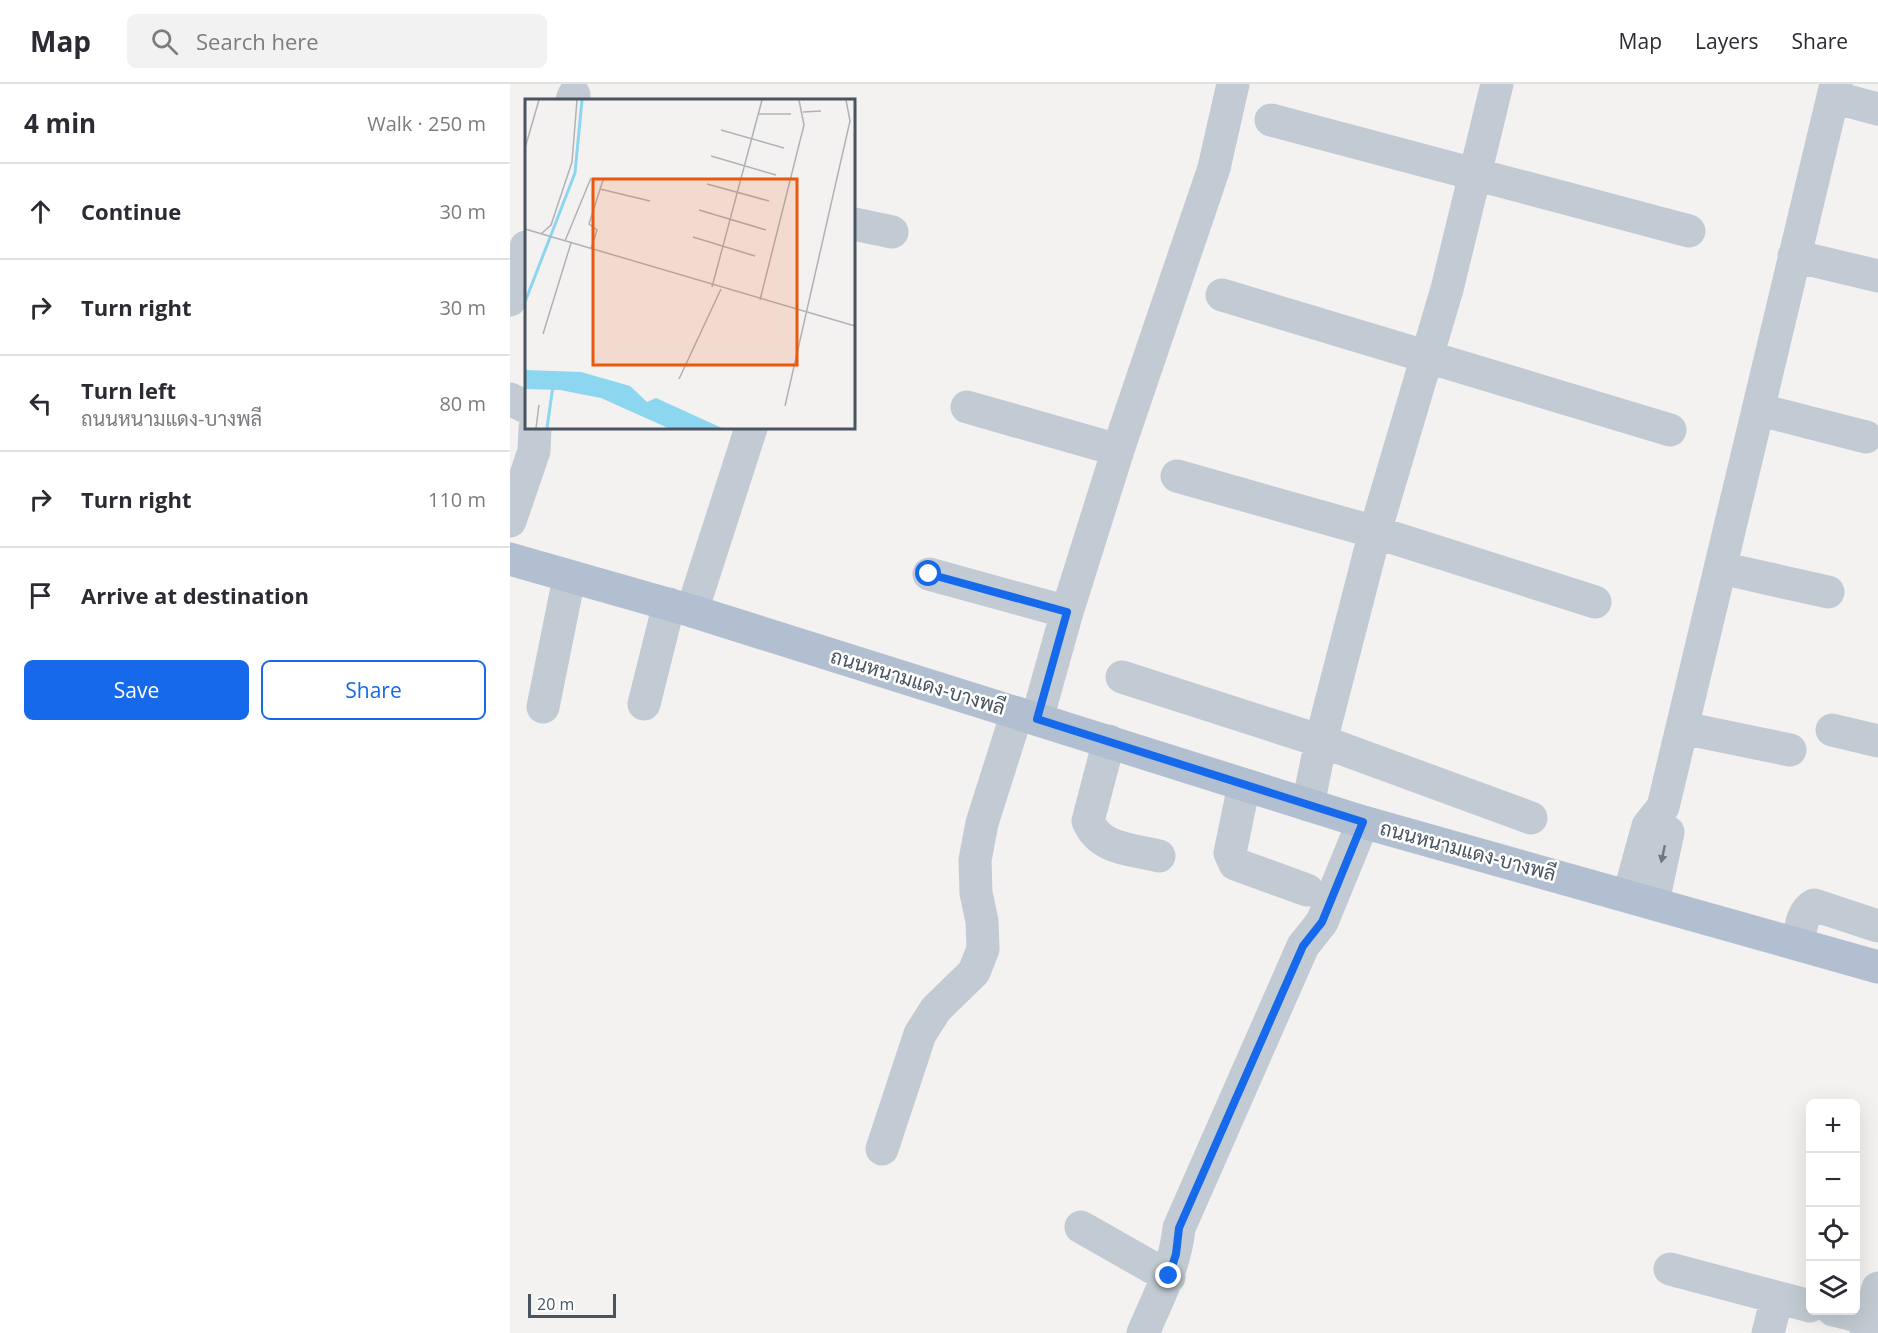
<!DOCTYPE html>
<meta charset="utf-8">
<style>
:root{--surface:#fff;--page:#f2f2f3;--text:#2b2b33;--muted:#7c7c81;--line:#e1e1e2;--accent:#1569ea}
body{margin:0;font-family:"Open Sans",Sarabun,sans-serif;background:var(--page);color:var(--text)}
.controls{position:absolute;right:18px;bottom:18px;display:grid;overflow:hidden;border-radius:9px;box-shadow:0 6px 24px #0002}
.controls button{width:54px;height:54px;display:grid;place-items:center;padding:0;border:0;border-bottom:2px solid var(--line);background:var(--surface);color:var(--text);font:30px sans-serif}
.scale{position:absolute;left:18px;bottom:15px;width:88px;box-sizing:border-box;padding-left:6px;border:3px solid #485460;border-top:0;font-size:16px;line-height:21px;white-space:nowrap;color:#485460;-webkit-text-stroke:4px #fff;paint-order:stroke}
.stop{position:absolute;width:18px;height:18px;margin:-14px;border:4px solid #1569ea;border-radius:50%;background:#fff}
.stop.end{background:#1569ea;border-color:#fff;box-shadow:0 2px 6px #0008}
.list{margin:0;padding:0;list-style:none}
h2{display:flex;justify-content:space-between;align-items:center;height:78px;margin:0;padding:0 24px;font-size:26px}
h2 small{font-size:20px;font-weight:400;color:var(--muted)}
.list li{display:grid;grid-template-columns:39px 1fr auto;gap:18px;align-items:center;box-sizing:border-box;height:96px;padding:0 24px;border-top:2px solid var(--line)}
.list b{display:block;font-size:22px;white-space:nowrap}
.list p{margin:0;font-size:20px;white-space:nowrap;color:var(--muted)}
.list em{font-size:20px;font-style:normal;color:var(--muted)}
.actions{display:flex;gap:12px;padding:18px 24px}
.actions a{flex:1;padding:14px 0;border:2px solid var(--accent);border-radius:9px;text-align:center;font-size:21px;color:var(--accent)}
.actions .main{background:var(--accent);color:#fff}
.icon{flex:none;width:33px;height:33px;fill:none;stroke:currentColor;stroke-width:2;stroke-linecap:round;stroke-linejoin:round}
.map{position:relative;flex:none;width:1368px;height:1249px;overflow:hidden}
header{display:flex;align-items:center;gap:36px;box-sizing:border-box;height:84px;padding:0 30px;background:var(--surface);border-bottom:2px solid var(--line)}
header strong{font-size:28px}
nav{display:flex;gap:33px;margin-inline-start:auto;font-size:21px}
.search{width:420px;height:54px;background:var(--page);display:flex;align-items:center;gap:15px;box-sizing:border-box;padding:0 21px;border-radius:9px;color:var(--muted);font-size:22px}
main{display:flex}
aside{flex:1;background:var(--surface)}
.map>svg:first-child{display:block}
</style>
<header>
<strong>Map</strong>
<div class="search"><svg class="icon" aria-label="search" viewBox="0 0 24 24"><circle cx="10" cy="10" r="6"/><path d="M15 15l6 6"/></svg>Search here</div>
<nav><a>Map</a><a>Layers</a><a>Share</a></nav>
</header>
<main>
<aside>
<h2>4 min<small>Walk · 250 m</small></h2>
<ul class="list">
<li><svg class="icon" aria-label="ahead" viewBox="0 0 24 24"><path d="M12 20V5M6 11l6-6 6 6"/></svg><div><b>Continue</b></div><em>30 m</em></li>
<li><svg class="icon" aria-label="right" viewBox="0 0 24 24"><path d="M7 20v-9h11M14 6l5 5-5 5"/></svg><div><b>Turn right</b></div><em>30 m</em></li>
<li><svg class="icon" aria-label="left" viewBox="0 0 24 24"><path d="M17 20v-9H6M10 6l-5 5 5 5"/></svg><div><b>Turn left</b><p>ถนนหนามแดง-บางพลี</p></div><em>80 m</em></li>
<li><svg class="icon" aria-label="right" viewBox="0 0 24 24"><path d="M7 20v-9h11M14 6l5 5-5 5"/></svg><div><b>Turn right</b></div><em>110 m</em></li>
<li><svg class="icon" aria-label="arrive" viewBox="0 0 24 24"><path d="M6 21V4h12l-3 4 3 4H6"/></svg><div><b>Arrive at destination</b></div></li>
</ul>
<div class="actions"><a class="main">Save</a><a>Share</a></div>
</aside>
<div class="map">
<svg width="1368" height="1249" viewBox="0 0 1368 1249">
<rect width="100%" height="100%" fill="#f4f1f1"/>
<g fill="none" stroke-linecap="round" stroke-linejoin="round">
<!-- minor -->
<path stroke="#c2cbd3" stroke-width="33" d="M 1323,13 L 1368,25
M 62,16 L 64,11
M 761,36 L 1179,147
M 344,140 L 382,148
M 1284,172 L 1368,192
M 712,211 L 1160,346
M 0,216 L 16,163
M 0,315 L 16,323
M 457,323 L 608,366
M 1250,326 L 1356,353
M 667,392 L 865,448 L 1085,518
M 0,437 L 24,367 L 25,344
M 1211,484 L 1318,508
M 419,490 L 557,528
M 182,527 L 241,344
M 612,593 L 811,657 L 1021,734
M 134,620 L 159,520
M 33,623 L 59,494
M 527,635 L 557,528 L 608,366 L 704,84 L 723,0
M 1173,644 L 1280,666
M 1322,646 L 1368,657
M 599,657 L 578,737 C 590,766 621,765 649,772
M 734,701 L 720,769 L 725,780 L 797,806
M 798,721 L 811,657 L 865,448 L 937,205 L 987,0
M 1119,811 L 1138,742 L 1153,723 L 1326,0
M 1143,818 L 1158,748
M 1288,860 C 1291,845 1291,828 1304,821 L 1368,842
M 372,1065 L 410,950 L 426,925 L 464,888 L 473,865 L 472,837 L 466,809 L 465,776 L 472,739 L 507,629
M 571,1143 L 659,1193
M 1160,1185 L 1300,1222
M 1323,1226 L 1344,1231
M 633,1249 C 648,1214 665,1183 669,1144 L 793,862 L 812,838 L 853,738
M 1258,1249 L 1267,1214
M 1356,1249 L 1368,1204"/>
<!-- major -->
<path stroke="#b1bfd0" stroke-width="33" d="M 0,475 L 182,527 L 853,738 L 1368,883"/>
</g>
<!-- one-way arrows -->
<defs><path id="oneway-solid" d="M-6-.8H1V-3.2L6.5 0L1 3.2V.8H-6Z" transform="scale(1.5)"/></defs>
<use fill="#6d7882" href="#oneway-solid" transform="translate(1153 770) rotate(102)"/>
<g fill="none" stroke-linecap="round" stroke-linejoin="round">
<!-- route -->
<path stroke="#1569ea" stroke-width="8" d="M 419,490 L 557,528 L 527,635 L 853,738 L 812,838 L 793,862 L 669,1144 L 666,1170 L 659,1192"/>
</g>
<g text-anchor="middle" stroke-width="5" stroke-linejoin="round" paint-order="stroke">
<!-- street labels -->
<g font-size="20" fill="#485460" stroke="#fff">
<text transform="translate(408 598) rotate(17)" y="7">ถนนหนามแดง-บางพลี</text>
<text transform="translate(958 767) rotate(15)" y="7">ถนนหนามแดง-บางพลี</text>
</g>
</g>
<!-- overview -->
<g transform="translate(15 15)">
<rect width="330" height="330" fill="#f4f1f1"/>
<path d="M 0,271 L 56,273 L 105,287 L 122,303 L 131,299 L 197,329 L 143,329 L 76,299 L 35,291 L 0,290 Z" fill="#8cd6ef"/>
<path fill="none" stroke="#8cd6ef" stroke-width="3" d="M 0,203 L 50,74 L 57,1M 22,329 L 28,287"/>
<path fill="none" stroke="#afb2b7" stroke-width="1.5" d="M 278,13 L 296,12M 233,15 L 266,15M 196,31 L 259,49M 0,49 L 14,1M 186,57 L 251,76M 182,85 L 244,102M 75,90 L 125,102M 174,111 L 241,131M 0,130 L 330,227M 16,135 L 26,126 L 47,63 L 52,1M 168,138 L 230,157M 40,142 L 66,79M 66,150 L 72,131 L 64,125 L 78,81M 187,188 L 237,1M 235,201 L 279,26 L 274,1M 18,235 L 46,144M 154,280 L 196,190M 260,307 L 325,22 L 321,1M 11,329 L 14,306"/>
<path fill="#e8590c" fill-opacity="0.15" stroke="#e8590c" stroke-width="3" d="M 68,80 L 272,80 L 272,266 L 68,266 Z"/>
<rect width="330" height="330" fill="none" stroke="#485460" stroke-width="3"/>
</g>
</svg>
<div class="controls">
<button>+</button>
<button>−</button>
<button><svg class="icon" aria-label="locate" viewBox="0 0 24 24"><circle cx="12" cy="12" r="6"/><path d="M12 2v4M12 18v4M2 12h4M18 12h4"/></svg></button>
<button><svg class="icon" aria-label="layers" viewBox="0 0 24 24"><path d="M12 4l9 5-9 5-9-5zM3 14l9 5 9-5"/></svg></button>
</div>
<div class="scale">20 m</div>
<div class="stop" style="left:419px;top:490px"></div>
<div class="stop end" style="left:659px;top:1192px"></div>
</div>
</main>
